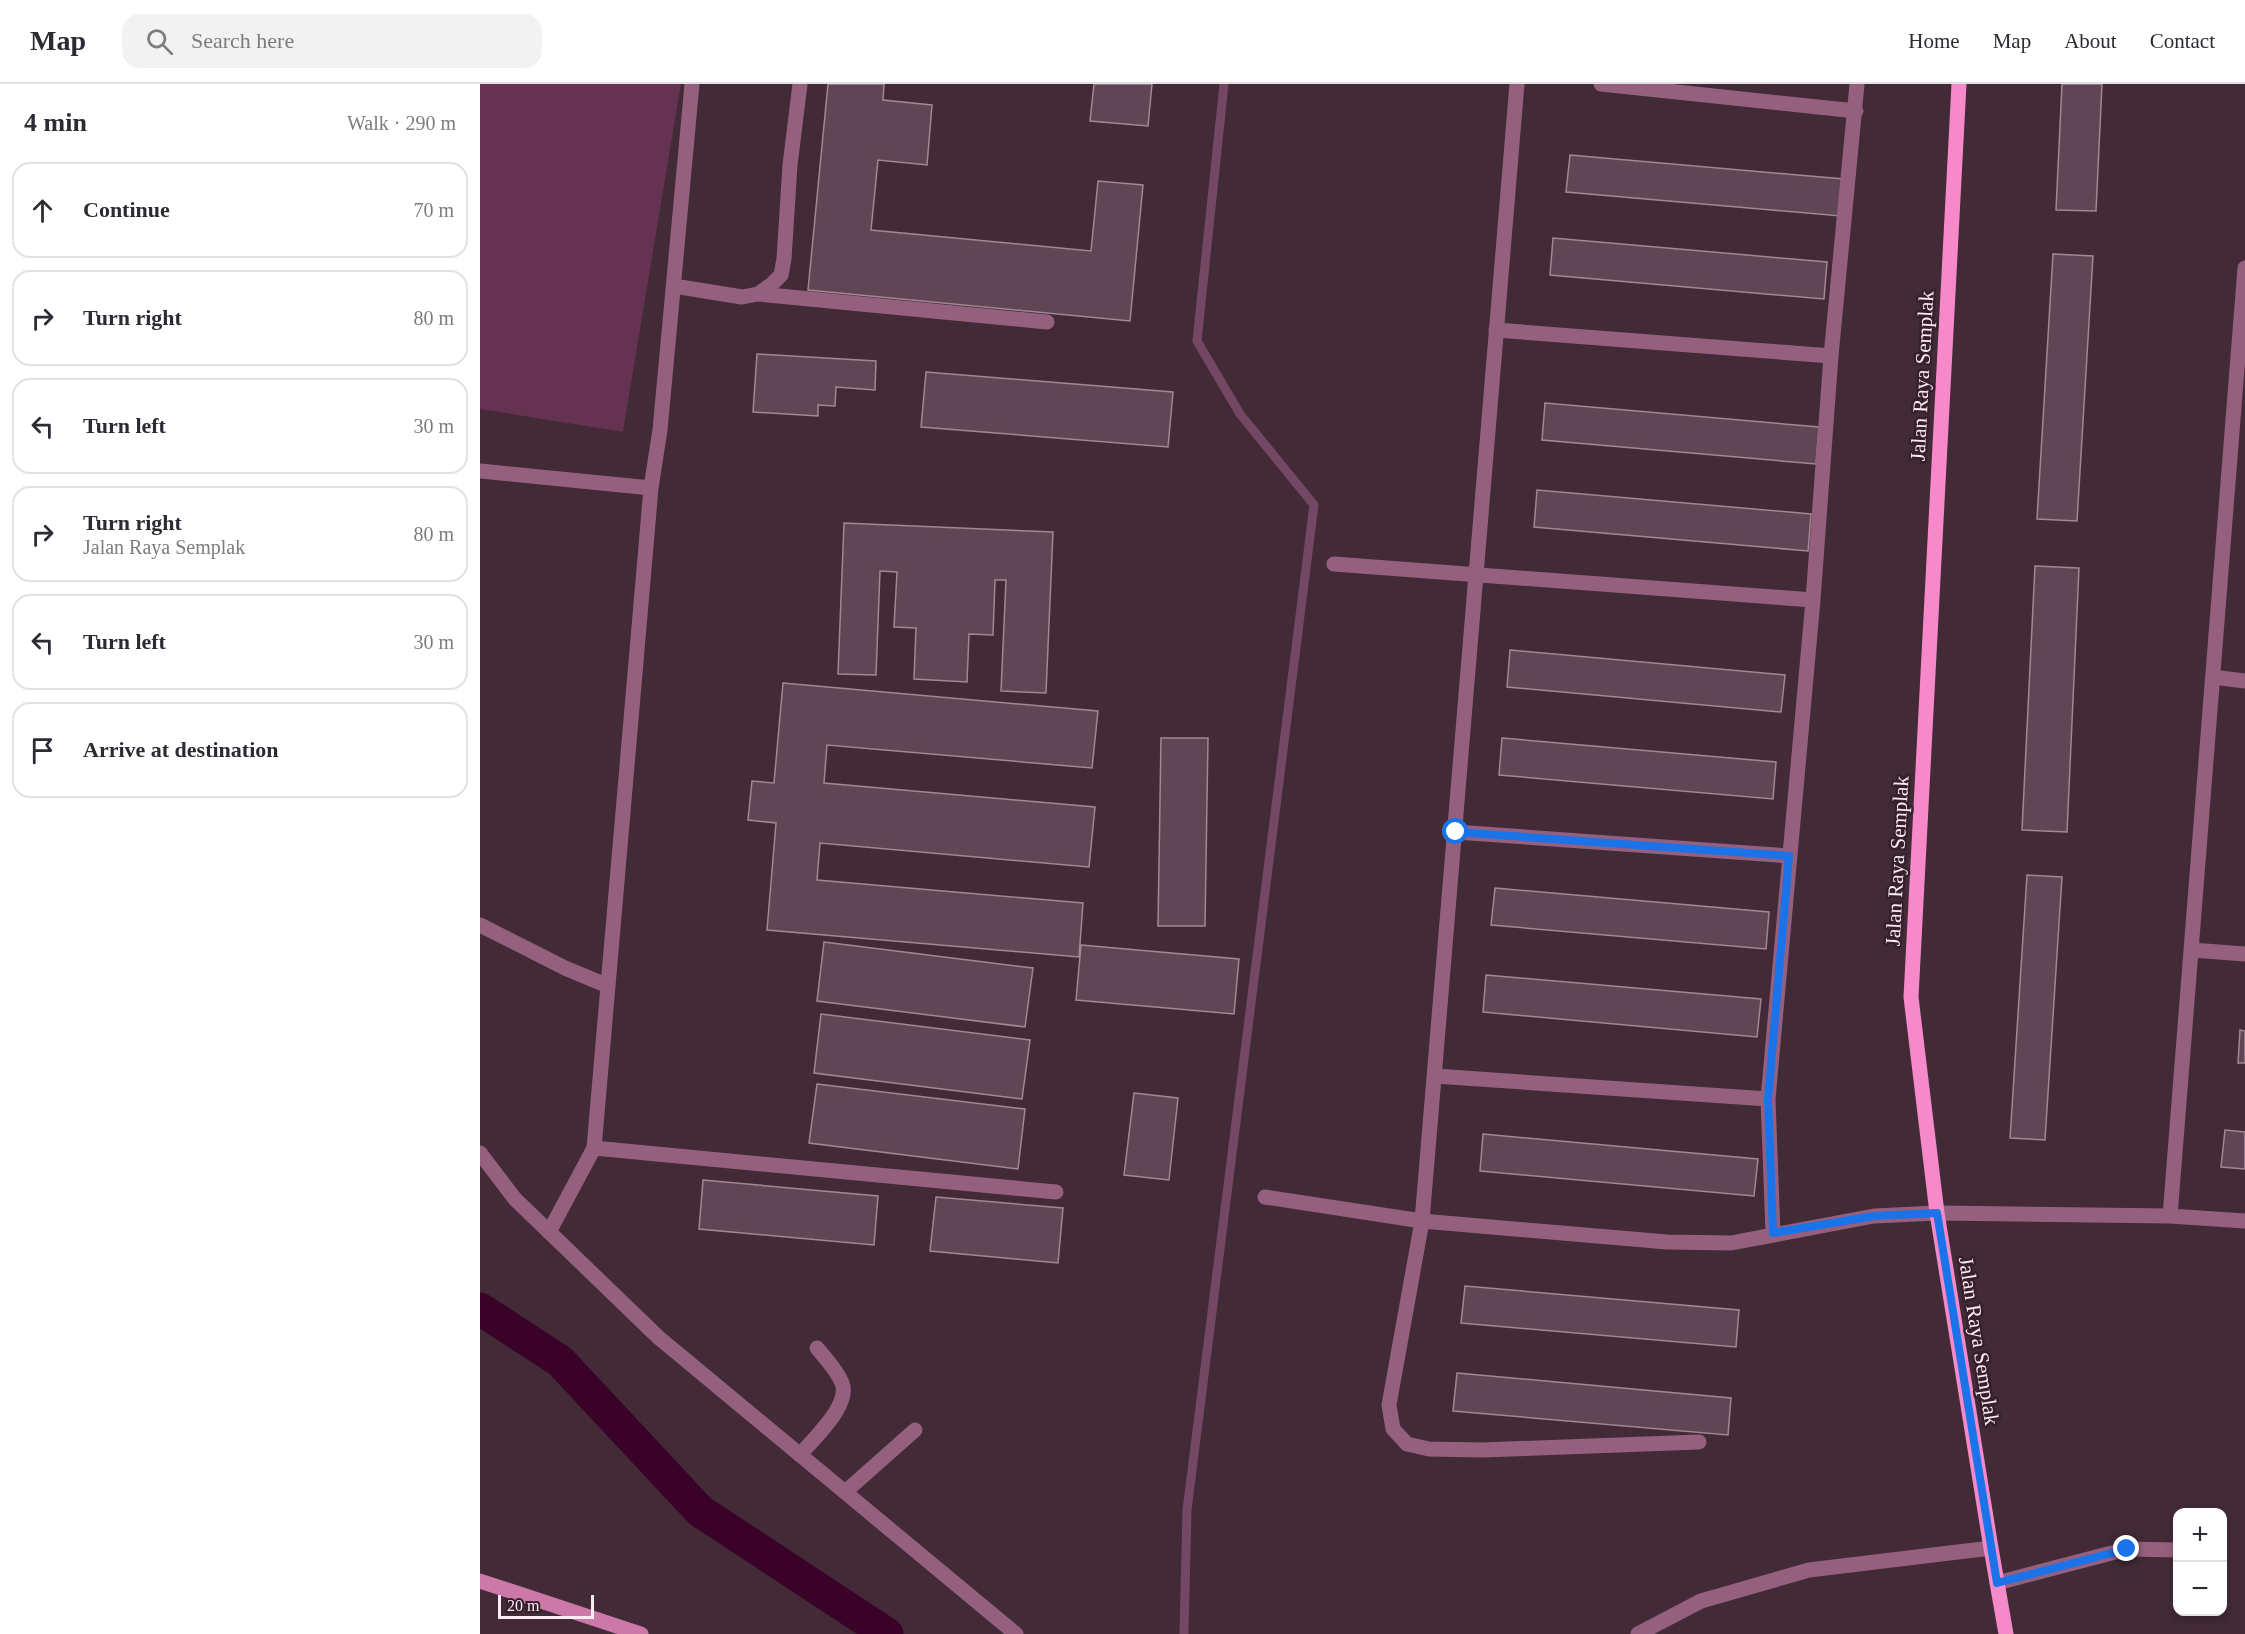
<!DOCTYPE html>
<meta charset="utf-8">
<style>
:root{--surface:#fff;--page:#f2f2f3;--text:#2b2b33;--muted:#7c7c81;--line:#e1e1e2}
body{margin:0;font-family:"Times New Roman",serif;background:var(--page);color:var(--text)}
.controls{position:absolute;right:18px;bottom:18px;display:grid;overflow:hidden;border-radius:12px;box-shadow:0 3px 9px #0003}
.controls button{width:54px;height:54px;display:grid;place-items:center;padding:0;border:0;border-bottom:2px solid var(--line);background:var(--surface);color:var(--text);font:30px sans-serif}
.scale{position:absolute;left:18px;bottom:15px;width:96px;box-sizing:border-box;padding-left:6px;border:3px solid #fbebf3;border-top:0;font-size:16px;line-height:21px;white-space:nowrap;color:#fbebf3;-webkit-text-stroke:4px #37202d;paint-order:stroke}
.stop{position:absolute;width:18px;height:18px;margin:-14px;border:4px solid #1a73e8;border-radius:50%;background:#fff}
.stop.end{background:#1a73e8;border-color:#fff;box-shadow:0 2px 6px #0008}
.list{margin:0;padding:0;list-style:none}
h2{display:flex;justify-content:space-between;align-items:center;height:78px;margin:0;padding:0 24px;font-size:26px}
h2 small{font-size:20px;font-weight:400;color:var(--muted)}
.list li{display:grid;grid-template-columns:39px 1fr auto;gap:18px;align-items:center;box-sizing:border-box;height:96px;margin:0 12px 12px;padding:0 12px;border:2px solid var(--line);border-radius:18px}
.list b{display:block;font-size:22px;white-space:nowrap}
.list p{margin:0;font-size:20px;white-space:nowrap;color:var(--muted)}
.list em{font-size:20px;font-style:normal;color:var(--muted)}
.icon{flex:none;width:33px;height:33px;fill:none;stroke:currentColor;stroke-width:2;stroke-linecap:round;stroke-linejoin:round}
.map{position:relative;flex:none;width:1765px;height:1550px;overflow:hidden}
header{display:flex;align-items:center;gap:36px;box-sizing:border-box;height:84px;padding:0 30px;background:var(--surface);border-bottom:2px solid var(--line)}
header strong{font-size:28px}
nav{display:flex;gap:33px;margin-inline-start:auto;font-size:21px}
.search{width:420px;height:54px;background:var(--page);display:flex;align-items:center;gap:15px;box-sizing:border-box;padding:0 21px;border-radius:18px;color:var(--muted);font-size:22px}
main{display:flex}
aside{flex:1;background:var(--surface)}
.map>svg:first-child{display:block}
</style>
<header>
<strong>Map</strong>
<div class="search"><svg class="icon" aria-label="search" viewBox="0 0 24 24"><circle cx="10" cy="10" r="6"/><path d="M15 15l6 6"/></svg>Search here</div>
<nav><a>Home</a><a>Map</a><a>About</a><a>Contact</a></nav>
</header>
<main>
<aside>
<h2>4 min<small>Walk · 290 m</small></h2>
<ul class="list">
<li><svg class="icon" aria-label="ahead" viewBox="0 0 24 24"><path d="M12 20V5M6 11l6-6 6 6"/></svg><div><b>Continue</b></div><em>70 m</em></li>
<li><svg class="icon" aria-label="right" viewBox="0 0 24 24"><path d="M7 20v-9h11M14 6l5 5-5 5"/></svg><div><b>Turn right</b></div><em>80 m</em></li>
<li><svg class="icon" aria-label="left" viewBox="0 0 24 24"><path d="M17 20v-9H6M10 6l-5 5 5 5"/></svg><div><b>Turn left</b></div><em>30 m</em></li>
<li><svg class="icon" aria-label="right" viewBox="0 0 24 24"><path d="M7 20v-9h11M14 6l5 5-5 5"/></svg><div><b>Turn right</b><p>Jalan Raya Semplak</p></div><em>80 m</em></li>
<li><svg class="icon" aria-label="left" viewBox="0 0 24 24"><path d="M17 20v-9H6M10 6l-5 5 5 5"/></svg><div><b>Turn left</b></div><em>30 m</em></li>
<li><svg class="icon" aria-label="arrive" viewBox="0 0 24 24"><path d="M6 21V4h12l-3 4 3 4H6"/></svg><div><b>Arrive at destination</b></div></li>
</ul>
</aside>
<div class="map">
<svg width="1765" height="1550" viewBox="0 0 1765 1550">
<rect width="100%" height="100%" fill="#422a37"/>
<!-- green -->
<path fill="#663251" d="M 0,0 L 201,0 L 143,348 L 0,325 Z"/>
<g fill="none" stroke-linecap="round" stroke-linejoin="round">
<!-- stream -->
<path stroke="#744865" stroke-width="9" d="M 704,1550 L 707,1426 L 834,421 L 760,330 L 717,257 L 744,0"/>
<!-- canal -->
<path stroke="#3a0228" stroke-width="33" d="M 0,1225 L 80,1277 L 220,1427 L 407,1550"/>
</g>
<!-- building -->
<path fill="#604654" stroke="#a38695" stroke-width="1.5" d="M 348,0 L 404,0 L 403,16 L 452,21 L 447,81 L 398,76 L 391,146 L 611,167 L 618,97 L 663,101 L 650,237 L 328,206 Z
M 614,0 L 672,0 L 668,42 L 610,37 Z
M 1582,0 L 1622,0 L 1616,127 L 1576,126 Z
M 1090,71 L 1364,95 L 1361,132 L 1086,108 Z
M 1073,154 L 1347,178 L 1344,215 L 1070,191 Z
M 1573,170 L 1613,172 L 1597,437 L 1557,435 Z
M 277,270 L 396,277 L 395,306 L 356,303 L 355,322 L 338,321 L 338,332 L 273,328 Z
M 446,288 L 693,308 L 688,363 L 441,343 Z
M 1065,319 L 1339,343 L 1336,380 L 1062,356 Z
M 1057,406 L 1331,430 L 1328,467 L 1054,443 Z
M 364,439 L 573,448 L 566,609 L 521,607 L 526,496 L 515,496 L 513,551 L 489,550 L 487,598 L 434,595 L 436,544 L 414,543 L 417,488 L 400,487 L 396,591 L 358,590 Z
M 1555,482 L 1599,484 L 1587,748 L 1542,746 Z
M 1030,566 L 1305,591 L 1301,628 L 1027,603 Z
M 303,599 L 618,627 L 612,684 L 347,661 L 344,699 L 615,723 L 609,783 L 340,759 L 337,796 L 603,819 L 599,873 L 287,846 L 296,739 L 268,736 L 272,697 L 294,699 Z
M 681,654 L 728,654 L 725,842 L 678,842 Z
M 1022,654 L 1296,678 L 1293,715 L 1019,691 Z
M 1547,791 L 1582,793 L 1565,1056 L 1530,1054 Z
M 1015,804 L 1289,828 L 1286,865 L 1011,841 Z
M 344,858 L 553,884 L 545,943 L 337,917 Z
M 601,861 L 759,875 L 754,930 L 596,916 Z
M 1006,891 L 1281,915 L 1277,953 L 1003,928 Z
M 341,930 L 550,956 L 542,1015 L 334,989 Z
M 1760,946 L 1765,947 L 1765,979 L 1758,979 Z
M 337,1000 L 545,1025 L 538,1085 L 329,1059 Z
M 654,1009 L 698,1014 L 689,1096 L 644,1091 Z
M 1745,1046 L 1765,1048 L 1765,1085 L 1741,1083 Z
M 1003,1050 L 1278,1075 L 1274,1112 L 1000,1087 Z
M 223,1096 L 398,1112 L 394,1161 L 219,1145 Z
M 456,1113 L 583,1124 L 578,1179 L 450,1167 Z
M 985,1202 L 1259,1226 L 1256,1263 L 981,1239 Z
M 977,1289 L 1251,1314 L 1248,1351 L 973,1327 Z"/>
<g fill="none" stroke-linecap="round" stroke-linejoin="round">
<!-- lane -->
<path stroke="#95607e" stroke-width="15" d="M 194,202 L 262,213 L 278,210 L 292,200 L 301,191 L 304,175 L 310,81 L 320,0
M 278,210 L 567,238
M 0,387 L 171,404
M 0,841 L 85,884 L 128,902
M 114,1064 L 576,1108
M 69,1148 L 114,1064 L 171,404 L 180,346 L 212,0
M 320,1371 C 333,1355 371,1321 362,1299 C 357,1286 346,1275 337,1264
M 365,1408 L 435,1346
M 1517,1499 L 1647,1465 L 1698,1466"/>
<!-- street -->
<path stroke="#95607e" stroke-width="15" d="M 1037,0 L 942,1137 L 909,1321 L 913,1345 L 927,1360 L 949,1365 L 1002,1366 L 1219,1358
M 1121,0 L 1376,27
M 1016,246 L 1351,272
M 854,480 L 1333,516
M 1733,593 L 1765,597
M 976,748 L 1309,772
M 1712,866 L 1765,870
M 955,992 L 1288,1015
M 0,1069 L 35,1115 L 178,1253 L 536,1550
M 785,1113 L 942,1137 L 1187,1158 L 1251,1159 L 1394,1132 L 1457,1129 L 1690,1132 L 1765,1137
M 1690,1132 L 1765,184
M 1293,1149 L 1288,1015 L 1333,516 L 1351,272 L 1377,0
M 1158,1550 L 1221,1517 L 1329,1486 L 1511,1464"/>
<!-- secondary -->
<path stroke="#cc78a8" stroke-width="15" d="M 0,1497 L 161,1550"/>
<!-- primary -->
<path stroke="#f689c9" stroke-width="15" d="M 1479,0 L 1431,913 L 1457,1129 L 1511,1464 L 1526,1550"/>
</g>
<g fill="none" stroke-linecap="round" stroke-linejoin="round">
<!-- route -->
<path stroke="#1a73e8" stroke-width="8" d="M 976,748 L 1309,772 L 1288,1015 L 1293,1149 L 1394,1132 L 1457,1129 L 1517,1499 L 1647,1465"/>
</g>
<g text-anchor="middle" stroke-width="5" stroke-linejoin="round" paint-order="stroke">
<!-- street labels -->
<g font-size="21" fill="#fbebf3" stroke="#37202d">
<text transform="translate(1442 292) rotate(-87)" y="7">Jalan Raya Semplak</text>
<text transform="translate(1417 777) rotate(-87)" y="7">Jalan Raya Semplak</text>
<text transform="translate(1499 1257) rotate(81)" y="7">Jalan Raya Semplak</text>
</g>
</g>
</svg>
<div class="controls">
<button>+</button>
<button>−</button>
</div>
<div class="scale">20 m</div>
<div class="stop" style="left:976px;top:748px"></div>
<div class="stop end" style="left:1647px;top:1465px"></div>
</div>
</main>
